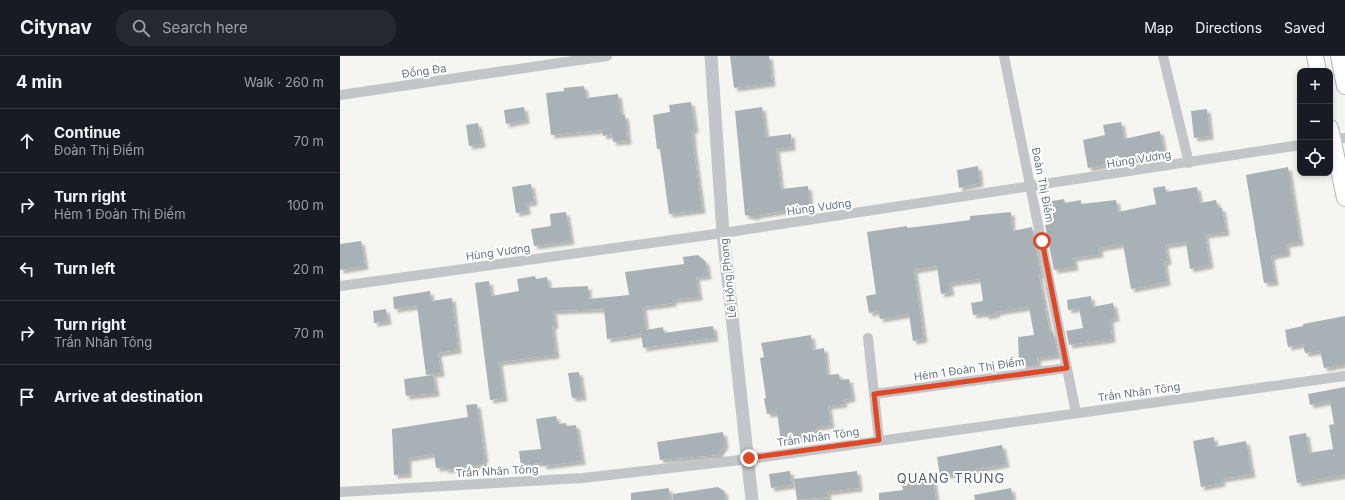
<!DOCTYPE html>
<meta charset="utf-8">
<style>
:root{--surface:#171b24;--page:#242831;--text:#f1f3f6;--muted:#9ea1a6;--line:#363941}
body{margin:0;font-family:Inter,sans-serif;background:var(--page);color:var(--text)}
.controls{position:absolute;right:12px;top:12px;display:grid;overflow:hidden;border-radius:8px;box-shadow:0 2px 6px #0003}
.controls button{width:36px;height:36px;display:grid;place-items:center;padding:0;border:0;border-bottom:1px solid var(--line);background:var(--surface);color:var(--text);font:20px sans-serif}
.stop{position:absolute;width:12px;height:12px;margin:-9px;border:3px solid #e14725;border-radius:50%;background:#fff}
.stop.end{background:#e14725;border-color:#fff;box-shadow:0 1px 4px #0008}
.list{margin:0;padding:0;list-style:none}
h2{display:flex;justify-content:space-between;align-items:center;height:52px;margin:0;padding:0 16px;font-size:17px}
h2 small{font-size:13px;font-weight:400;color:var(--muted)}
.list li{display:grid;grid-template-columns:26px 1fr auto;gap:12px;align-items:center;box-sizing:border-box;height:64px;padding:0 16px;border-top:1px solid var(--line)}
.list b{display:block;font-size:15px;white-space:nowrap}
.list p{margin:0;font-size:13px;white-space:nowrap;color:var(--muted)}
.list em{font-size:13px;font-style:normal;color:var(--muted)}
.icon{flex:none;width:22px;height:22px;fill:none;stroke:currentColor;stroke-width:2;stroke-linecap:round;stroke-linejoin:round}
.map{position:relative;flex:none;width:1005px;height:444px;overflow:hidden}
header{display:flex;align-items:center;gap:24px;box-sizing:border-box;height:56px;padding:0 20px;background:var(--surface);border-bottom:1px solid var(--line)}
header strong{font-size:19px}
nav{display:flex;gap:22px;margin-inline-start:auto;font-size:14px}
.search{width:280px;height:36px;background:var(--page);display:flex;align-items:center;gap:10px;box-sizing:border-box;padding:0 14px;border-radius:16px;color:var(--muted);font-size:15px}
main{display:flex}
aside{flex:1;background:var(--surface)}
.map>svg:first-child{display:block}
</style>
<header>
<strong>Citynav</strong>
<div class="search"><svg class="icon" aria-label="search" viewBox="0 0 24 24"><circle cx="10" cy="10" r="6"/><path d="M15 15l6 6"/></svg>Search here</div>
<nav><a>Map</a><a>Directions</a><a>Saved</a></nav>
</header>
<main>
<aside>
<h2>4 min<small>Walk · 260 m</small></h2>
<ul class="list">
<li><svg class="icon" aria-label="ahead" viewBox="0 0 24 24"><path d="M12 20V5M6 11l6-6 6 6"/></svg><div><b>Continue</b><p>Đoàn Thị Điểm</p></div><em>70 m</em></li>
<li><svg class="icon" aria-label="right" viewBox="0 0 24 24"><path d="M7 20v-9h11M14 6l5 5-5 5"/></svg><div><b>Turn right</b><p>Hẻm 1 Đoàn Thị Điểm</p></div><em>100 m</em></li>
<li><svg class="icon" aria-label="left" viewBox="0 0 24 24"><path d="M17 20v-9H6M10 6l-5 5 5 5"/></svg><div><b>Turn left</b></div><em>20 m</em></li>
<li><svg class="icon" aria-label="right" viewBox="0 0 24 24"><path d="M7 20v-9h11M14 6l5 5-5 5"/></svg><div><b>Turn right</b><p>Trần Nhân Tông</p></div><em>70 m</em></li>
<li><svg class="icon" aria-label="arrive" viewBox="0 0 24 24"><path d="M6 21V4h12l-3 4 3 4H6"/></svg><div><b>Arrive at destination</b></div></li>
</ul>
</aside>
<div class="map">
<svg width="1005" height="444" viewBox="0 0 1005 444">
<defs>
<filter id="shadow"><feDropShadow dx="3.5" dy="3.5" stdDeviation="1" flood-color="#0004"/></filter>
</defs>
<rect width="100%" height="100%" fill="#f5f5f1"/>
<!-- building -->
<path fill="#a8b1b6" filter="url(#shadow)" d="M 390,0 L 429,0 L 432,27 L 394,32 Z
M 244,30 L 246,42 L 278,38 L 281,59 L 285,59 L 288,85 L 273,86 L 272,78 L 263,80 L 263,74 L 211,79 L 206,37 L 224,35 L 224,32 Z
M 351,46 L 355,73 L 352,74 L 353,88 L 362,154 L 329,158 L 320,93 L 317,93 L 313,59 L 330,56 L 329,49 Z
M 184,51 L 186,64 L 166,68 L 164,54 Z
M 422,51 L 426,81 L 451,78 L 452,91 L 436,93 L 441,133 L 468,130 L 470,151 L 416,159 L 416,161 L 405,159 L 395,55 Z
M 867,53 L 870,80 L 854,82 L 851,55 Z
M 781,66 L 784,83 L 820,75 L 824,98 L 748,112 L 743,84 L 765,79 L 763,69 Z
M 138,67 L 142,88 L 129,90 L 126,69 Z
M 638,110 L 640,127 L 619,132 L 617,114 Z
M 948,111 L 960,186 L 946,188 L 947,197 L 931,200 L 935,226 L 924,227 L 906,119 Z
M 191,128 L 194,146 L 186,147 L 187,155 L 176,157 L 172,131 Z
M 825,130 L 826,136 L 857,131 L 860,147 L 876,144 L 878,152 L 882,152 L 886,176 L 865,179 L 870,209 L 850,213 L 846,186 L 825,189 L 828,205 L 824,206 L 827,226 L 791,233 L 783,188 L 759,192 L 760,198 L 733,202 L 735,211 L 714,214 L 705,169 L 710,168 L 706,146 L 724,143 L 725,147 L 741,144 L 741,148 L 776,144 L 778,156 L 816,148 L 813,132 Z
M 226,156 L 231,185 L 194,190 L 191,173 L 211,170 L 210,158 Z
M 671,156 L 672,175 L 692,171 L 701,218 L 699,219 L 704,247 L 710,276 L 713,276 L 718,299 L 697,302 L 698,309 L 683,311 L 682,304 L 679,305 L 678,281 L 694,279 L 689,251 L 656,256 L 657,258 L 645,260 L 645,257 L 633,259 L 631,247 L 643,245 L 640,223 L 609,227 L 611,236 L 601,238 L 597,210 L 574,214 L 584,283 L 573,285 L 569,258 L 540,263 L 538,255 L 529,257 L 526,240 L 536,238 L 527,176 L 567,170 L 567,172 L 600,168 L 630,164 L 630,160 Z
M 21,185 L 25,210 L 0,214 L 0,188 Z
M 358,199 L 366,206 L 368,220 L 356,221 L 359,241 L 333,244 L 333,247 L 303,251 L 306,274 L 323,271 L 324,277 L 373,270 L 375,282 L 303,292 L 301,278 L 267,283 L 264,253 L 213,255 L 215,269 L 212,270 L 216,299 L 159,306 L 164,342 L 150,344 L 135,227 L 149,225 L 151,240 L 179,235 L 177,223 L 195,220 L 196,223 L 207,221 L 209,232 L 248,230 L 248,243 L 289,239 L 285,216 L 344,208 L 343,201 Z
M 90,235 L 91,245 L 112,242 L 118,294 L 98,297 L 101,317 L 86,319 L 77,250 L 54,253 L 53,241 Z
M 751,240 L 752,251 L 773,247 L 776,262 L 770,263 L 772,283 L 729,289 L 726,275 L 743,272 L 739,252 L 728,254 L 727,244 Z
M 46,253 L 48,265 L 34,267 L 33,255 Z
M 1005,260 L 1005,308 L 984,312 L 980,295 L 965,297 L 963,288 L 948,291 L 945,274 L 963,270 L 963,268 Z
M 471,279 L 473,294 L 484,292 L 487,319 L 499,318 L 500,324 L 509,323 L 512,342 L 503,344 L 504,348 L 488,350 L 491,369 L 477,371 L 471,381 L 441,385 L 437,357 L 427,358 L 424,343 L 426,342 L 420,302 L 424,301 L 421,287 Z
M 239,316 L 243,341 L 232,342 L 228,317 Z
M 93,319 L 96,337 L 66,340 L 64,323 Z
M 1005,331 L 1005,419 L 957,427 L 949,380 L 966,377 L 969,397 L 993,393 L 989,369 L 994,368 L 990,345 L 970,349 L 968,338 Z
M 137,348 L 145,403 L 143,403 L 144,408 L 105,414 L 105,411 L 96,412 L 94,398 L 68,402 L 68,418 L 54,419 L 52,373 L 128,361 L 126,349 Z
M 216,360 L 218,368 L 226,367 L 227,370 L 236,369 L 242,405 L 203,410 L 203,406 L 181,410 L 179,395 L 201,393 L 196,363 Z
M 383,376 L 385,388 L 378,399 L 320,404 L 317,386 Z
M 874,381 L 875,391 L 906,385 L 912,418 L 881,423 L 882,427 L 861,431 L 853,385 Z
M 662,389 L 666,408 L 600,420 L 597,401 Z
M 450,415 L 452,429 L 431,432 L 429,418 Z
M 517,415 L 519,432 L 487,436 L 488,441 L 457,444 L 454,423 Z
M 593,423 L 596,444 L 539,444 L 539,437 L 563,434 L 562,428 Z
M 378,431 L 384,435 L 386,444 L 333,444 L 333,438 Z
M 329,432 L 330,444 L 291,444 L 291,437 Z
M 671,432 L 673,444 L 635,444 L 634,439 Z"/>
<g fill="none" stroke-linecap="round" stroke-linejoin="round">
<!-- primary casing -->
<g stroke="#b3b8bb" stroke-width="18">
<path id="primary" d="M 975,0 L 978,15
M 999,0 L 1005,30
M 990,72 L 1005,142"/>
</g>
<!-- minor -->
<path stroke="#c2c6c9" stroke-width="10" d="M 664,0 L 736,357
M 823,0 L 849,107
M 0,39 L 267,0
M 990,85 L 1005,82
M 0,230 L 383,177 L 960,89
M 528,282 L 539,384
M 534,338 L 727,312
M 0,436 L 243,422 L 409,403 L 1005,320"/>
<!-- tertiary -->
<path stroke="#c2c6c9" stroke-width="13" d="M 371,0 L 383,177 L 412,444"/>
<!-- primary -->
<use href="#primary" stroke="#fff" stroke-width="16"/>
</g>
<g fill="none" stroke-linecap="round" stroke-linejoin="round">
<!-- route -->
<path stroke="#e14725" stroke-width="5" d="M 409,402 L 539,384 L 534,338 L 727,312 L 702,185"/>
</g>
<g text-anchor="middle" stroke-width="4" stroke-linejoin="round" paint-order="stroke">
<!-- street labels -->
<g font-size="11" fill="#647682" stroke="#fff">
<text transform="translate(84 15) rotate(-8)" y="4">Đống Đa</text>
<text transform="translate(799 103) rotate(-9)" y="4">Hùng Vương</text>
<text transform="translate(703 129) rotate(79)" y="4">Đoàn Thị Điểm</text>
<text transform="translate(479 151) rotate(-8)" y="4">Hùng Vương</text>
<text transform="translate(158 196) rotate(-8)" y="4">Hùng Vương</text>
<text transform="translate(388 222) rotate(-96)" y="4">Lê Hồng Phong</text>
<text transform="translate(629 313) rotate(-8)" y="4">Hẻm 1 Đoàn Thị Điểm</text>
<text transform="translate(799 336) rotate(-8)" y="4">Trần Nhân Tông</text>
<text transform="translate(478 381) rotate(-8)" y="4">Trần Nhân Tông</text>
<text transform="translate(157 415) rotate(-3)" y="4">Trần Nhân Tông</text>
</g>
<!-- quarter labels -->
<g font-size="13" letter-spacing="1" fill="#525f67" stroke="#fff">
<text x="611" y="427">QUANG TRUNG</text>
</g>
</g>
</svg>
<div class="controls">
<button>+</button>
<button>−</button>
<button><svg class="icon" aria-label="locate" viewBox="0 0 24 24"><circle cx="12" cy="12" r="6"/><path d="M12 2v4M12 18v4M2 12h4M18 12h4"/></svg></button>
</div>
<div class="stop" style="left:702px;top:185px"></div>
<div class="stop end" style="left:409px;top:402px"></div>
</div>
</main>
